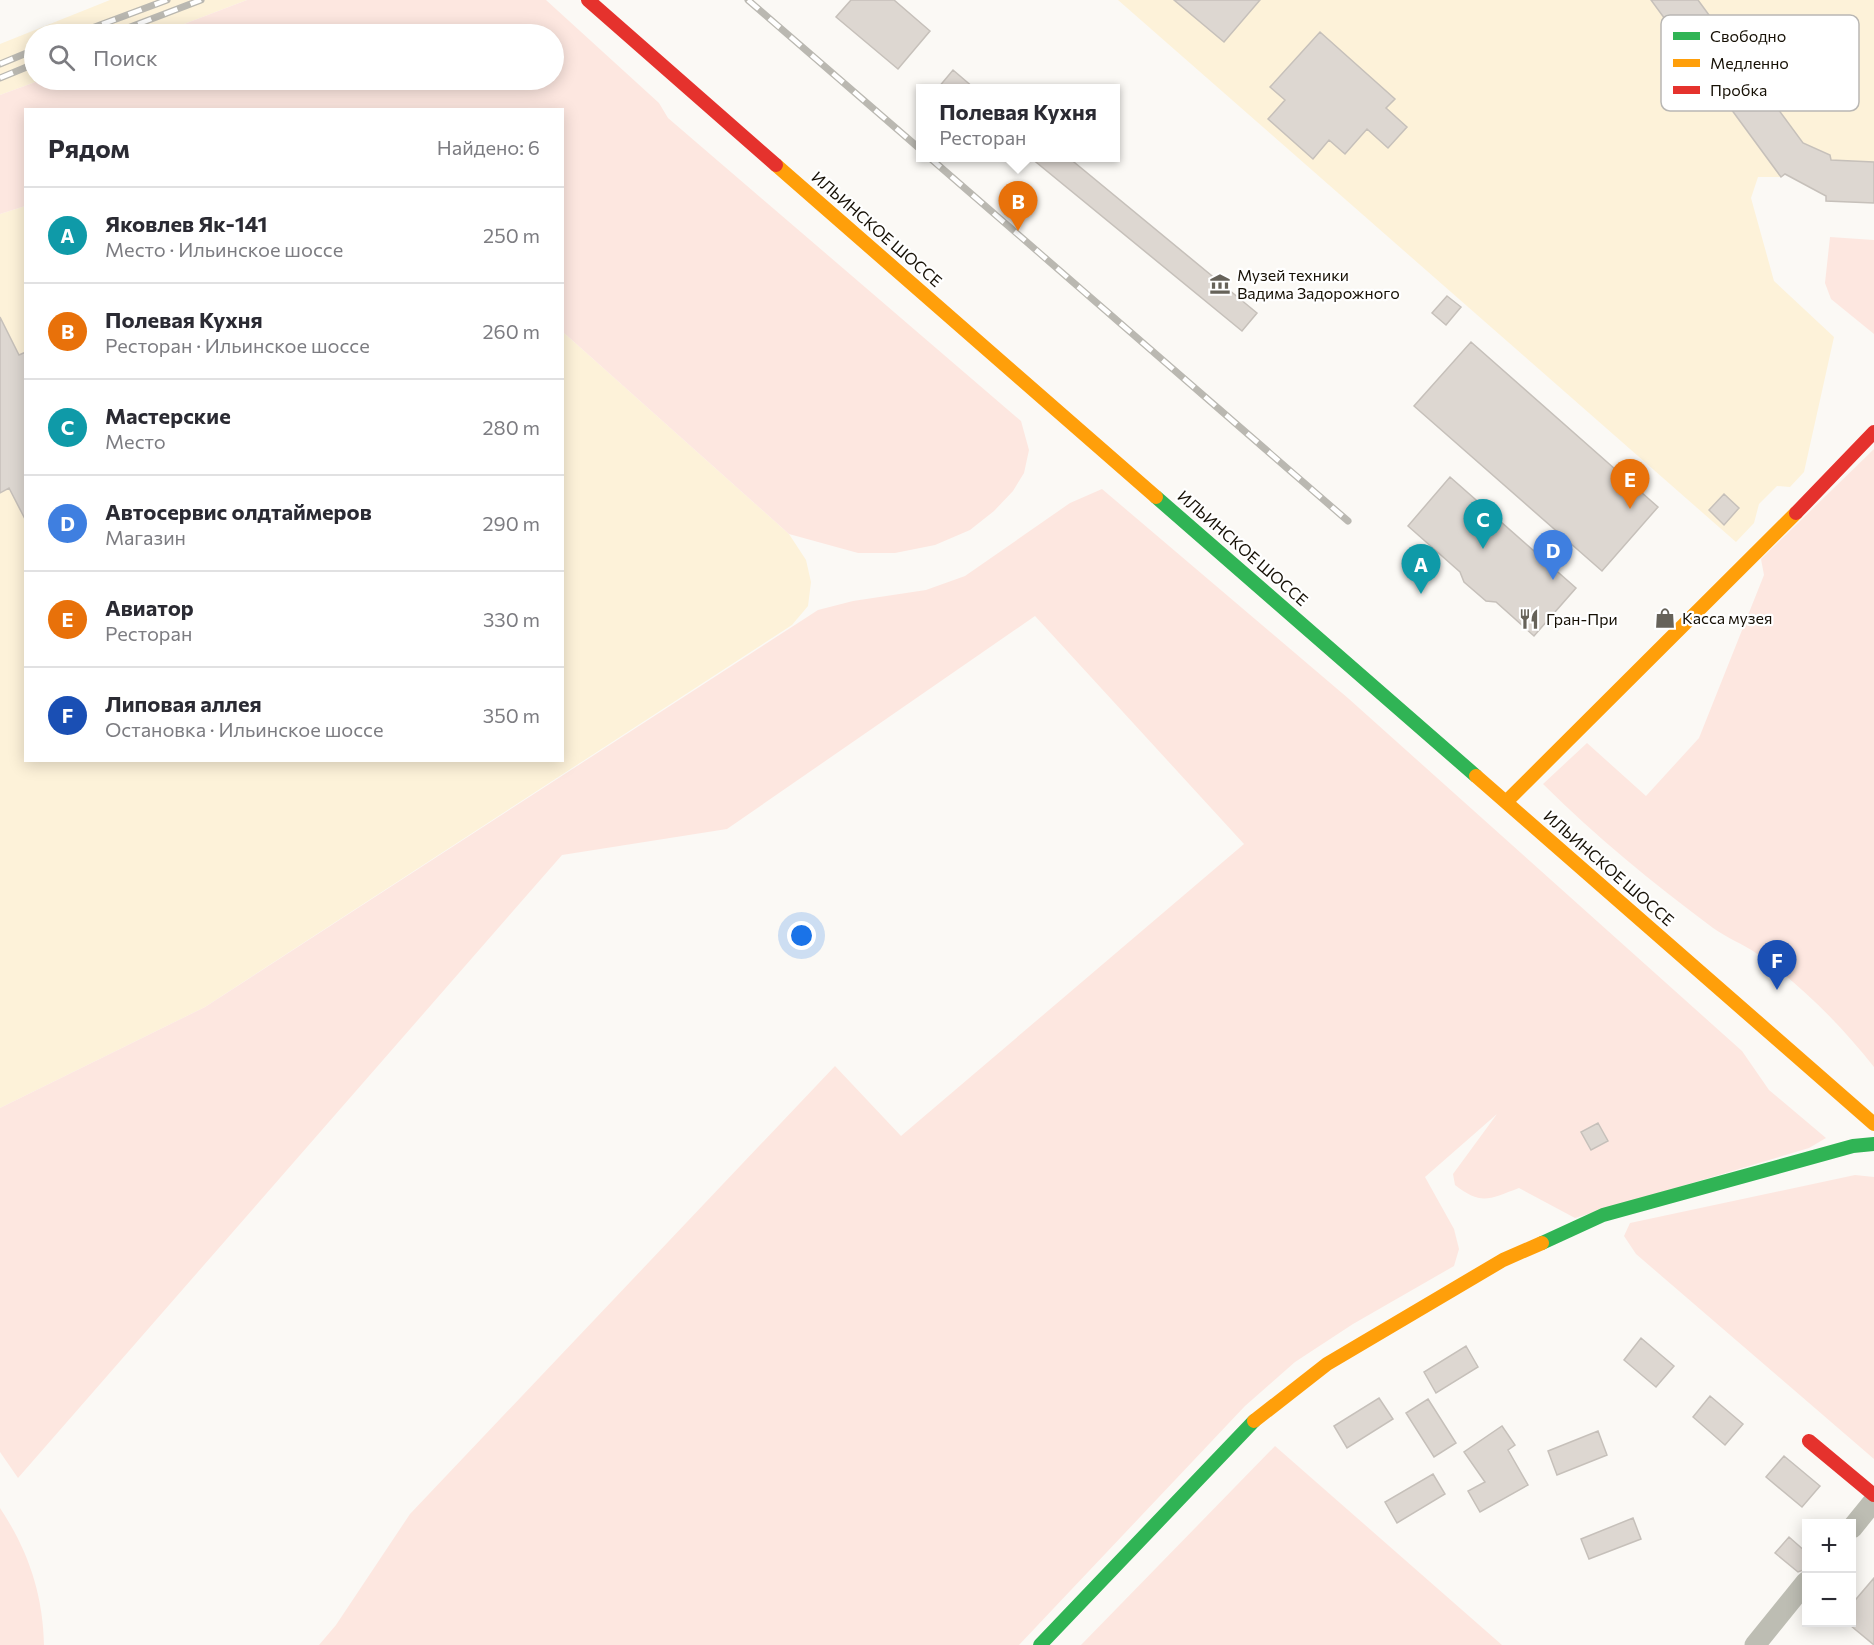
<!DOCTYPE html>
<html lang="ru">
<meta charset="utf-8">
<style>
:root{--surface:#fff;--page:#f7f7f7;--text:#2b2b33;--muted:#7c7c81;--line:#e1e1e2;--accent:#111827}
body{margin:0;font-family:Commissioner,sans-serif;background:var(--page);color:var(--text)}
.controls{position:absolute;right:18px;bottom:18px;display:grid;overflow:hidden;border-radius:0px;box-shadow:0 3px 15px #0003}
.controls button{width:54px;height:54px;display:grid;place-items:center;padding:0;border:0;border-bottom:2px solid var(--line);background:var(--surface);color:var(--text);font:30px sans-serif}
.you{position:absolute;left:802px;top:936px;width:21px;height:21px;margin:-15px;border:4px solid #fff;border-radius:50%;background:#1a73e8;box-shadow:0 0 0 9px #1a73e833}
.badge{display:grid;place-items:center;width:39px;height:39px;border-radius:50%;background:var(--accent);color:#fff;font-size:20px;font-weight:700}
.pin{position:absolute;translate:-50% -50px;filter:drop-shadow(0 2px 3px #0008)}
.pin::after{content:'';position:absolute;top:32px;width:21px;height:18px;background:inherit;clip-path:polygon(0 0,100% 0,50% 100%)}
.popup{position:absolute;left:916px;top:84px;width:204px;height:78px;box-sizing:border-box;display:grid;place-content:center;border-radius:0px;background:var(--surface);filter:drop-shadow(0 2px 4px #0005);font-size:20px;white-space:nowrap;color:var(--muted)}
.popup b{font-size:22px;color:var(--text)}
.popup::after{content:'';position:absolute;left:50%;top:100%;margin-left:-12px;border:12px solid transparent;border-top-color:var(--surface)}
.list{margin:0;padding:0;list-style:none}
h2{display:flex;justify-content:space-between;align-items:center;height:78px;margin:0;padding:0 24px;font-size:26px}
h2 small{font-size:20px;font-weight:400;color:var(--muted)}
.list li{display:grid;grid-template-columns:39px 1fr auto;gap:18px;align-items:center;box-sizing:border-box;height:96px;padding:0 24px;border-top:2px solid var(--line)}
.list b{display:block;font-size:22px;white-space:nowrap}
.list p{margin:0;font-size:20px;white-space:nowrap;color:var(--muted)}
.list em{font-size:20px;font-style:normal;color:var(--muted)}
.icon{flex:none;width:33px;height:33px;fill:none;stroke:currentColor;stroke-width:2;stroke-linecap:round;stroke-linejoin:round}
.map{position:relative;flex:none;width:1874px;height:1645px;overflow:hidden}
.search{position:absolute;background:var(--surface);box-shadow:0 3px 15px #0003;left:24px;top:24px;width:540px;height:66px;display:flex;align-items:center;gap:15px;box-sizing:border-box;padding:0 21px;border-radius:33px;color:var(--muted);font-size:22px}
.panel{position:absolute;background:var(--surface);box-shadow:0 3px 15px #0003;left:24px;top:108px;width:540px;height:654px;border-radius:0px}
.map>svg:first-child{display:block}
</style>
<div class="map">
<svg width="1874" height="1645" viewBox="0 0 1874 1645">
<rect width="100%" height="100%" fill="#fbf9f5"/>
<!-- built -->
<path fill="#fdf2d9" d="M 110,0 L 247,0 L 158,34 L 34,34 L 34,80 L 41,80 L 0,95 L 0,44 Z
M 1118,0 L 1874,0 L 1874,203 L 1826,201 L 1826,196 L 1785,174 L 1781,177 L 1758,177 L 1751,198 L 1774,281 L 1834,337 L 1804,472 L 1790,487 L 1777,486 L 1759,504 L 1754,523 L 1736,542 Z
M 25,206 L 26,760 L 562,760 L 563,332 L 789,534 L 806,560 L 811,582 L 808,606 L 792,625 L 205,1007 L 0,1108 L 0,214 Z"/>
<!-- green -->
<path fill="#fde7e0" d="M 247,0 L 546,0 L 659,103 L 668,118 L 1021,421 L 1029,450 L 1024,473 L 1013,491 L 994,511 L 970,530 L 935,545 L 895,553 L 858,553 L 789,534 L 563,332 L 562,110 L 26,110 L 25,206 L 0,214 L 0,95 L 41,80 L 554,80 L 554,34 L 158,34 Z
M 1830,237 L 1874,240 L 1874,334 L 1831,299 L 1825,283 Z
M 1874,449 L 1874,1067 C 1840,1024 1801,985 1756,953 C 1743,944 1727,938 1713,928 C 1653,883 1596,837 1543,784 L 1587,743 L 1646,796 L 1699,738 L 1764,575 L 1761,559 Z
M 1102,489 L 1349,699 L 1742,1051 L 1769,1090 L 1826,1138 L 1809,1148 L 1575,1218 L 1519,1188 C 1489,1199 1482,1206 1455,1185 L 1453,1174 L 1497,1114 L 1425,1177 L 1454,1229 L 1459,1249 L 1454,1266 L 1353,1324 L 1295,1362 L 1245,1406 L 1019,1645 L 319,1645 L 336,1625 L 410,1514 L 835,1066 L 901,1136 L 1244,844 L 1035,616 L 727,829 L 562,855 L 18,1478 L 0,1452 L 0,1108 L 205,1007 L 818,610 L 853,601 L 926,590 L 965,576 L 1070,503 Z
M 1855,1175 L 1874,1177 L 1874,1459 L 1636,1254 L 1624,1236 L 1630,1223 Z
M 1275,1446 L 1502,1645 L 1081,1645 Z
M 0,1508 C 28,1550 43,1594 44,1645 L 0,1645 Z"/>
<!-- building -->
<path fill="#ddd7d1" stroke="#c6c0ba" stroke-width="1.5" d="M 851,0 L 894,0 L 930,31 L 898,69 L 836,17 Z
M 1174,0 L 1260,0 L 1224,42 Z
M 1651,0 L 1698,0 L 1803,143 L 1830,155 L 1831,160 L 1874,162 L 1874,203 L 1826,201 L 1826,196 L 1785,174 L 1781,177 Z
M 1320,32 L 1395,99 L 1386,108 L 1407,127 L 1388,148 L 1367,129 L 1345,154 L 1329,140 L 1313,159 L 1268,119 L 1285,100 L 1270,87 Z
M 953,70 L 974,88 L 938,88 Z
M 1031,158 L 1069,158 L 1257,313 L 1242,331 Z
M 1447,296 L 1461,307 L 1446,325 L 1432,313 Z
M 0,317 L 19,355 L 26,352 L 26,521 L 9,488 L 0,493 Z
M 1471,342 L 1658,507 L 1602,571 L 1414,406 Z
M 1450,477 L 1576,588 L 1534,636 L 1496,602 L 1486,601 L 1464,582 L 1460,572 L 1408,526 Z
M 1724,494 L 1739,508 L 1724,525 L 1709,510 Z
M 1598,1123 L 1608,1141 L 1591,1150 L 1581,1132 Z
M 1641,1338 L 1674,1366 L 1656,1387 L 1624,1360 Z
M 1466,1346 L 1478,1367 L 1436,1393 L 1424,1372 Z
M 1710,1396 L 1743,1424 L 1725,1445 L 1693,1417 Z
M 1379,1398 L 1393,1419 L 1347,1448 L 1334,1426 Z
M 1428,1399 L 1456,1443 L 1434,1457 L 1406,1413 Z
M 1502,1426 L 1515,1445 L 1508,1450 L 1528,1485 L 1480,1512 L 1468,1491 L 1485,1482 L 1464,1452 Z
M 1598,1431 L 1607,1455 L 1557,1475 L 1548,1451 Z
M 1784,1456 L 1820,1486 L 1802,1507 L 1766,1477 Z
M 1433,1474 L 1445,1494 L 1397,1523 L 1385,1502 Z
M 1633,1518 L 1641,1539 L 1589,1559 L 1581,1539 Z
M 1789,1537 L 1806,1552 L 1806,1569 L 1798,1572 L 1775,1553 Z
M 1874,1578 L 1874,1645 L 1851,1626 L 1851,1605 Z"/>
<g fill="none" stroke-linecap="round" stroke-linejoin="round">
<!-- street -->
<path stroke="#bdbdb3" stroke-width="21" d="M 1852,1528 L 1874,1501
M 1755,1645 L 1806,1582"/>
<!-- fast -->
<path stroke="#30b455" stroke-width="14" d="M 1156,497 L 1476,776
M 1542,1243 L 1603,1215 L 1853,1146 L 1874,1144
M 1040,1645 L 1254,1421"/>
<!-- slow -->
<path stroke="#ff9f0a" stroke-width="14" d="M 776,165 L 1156,497
M 1476,776 L 1874,1124
M 1507,801 L 1796,513
M 1254,1421 L 1327,1364 L 1503,1260 L 1542,1243"/>
<!-- jam -->
<path stroke="#e5322d" stroke-width="14" d="M 588,0 L 776,165
M 1796,513 L 1874,432
M 1809,1441 L 1874,1495"/>
<!-- rail casing -->
<g stroke="#bab8b1" stroke-width="7">
<path id="rail" d="M 748,0 L 920,149
M 76,34 L 167,0
M 112,34 L 201,0
M 0,64 L 34,50
M 0,78 L 34,64
M 930,158 L 1348,521"/>
</g>
<!-- rail -->
<use href="#rail" stroke="#fff" stroke-width="4.5" stroke-dasharray="14" stroke-linecap="butt"/>
</g>
<!-- icons -->
<defs>
<g id="museum-bare" transform="scale(1.62)"><path d="M0-6L6-3V-2H-6V-3ZM-5-1h2V3h-2ZM-1-1h2V3h-2ZM3-1h2V3H3ZM-6 4H6V6H-6Z" fill="#666259" stroke="#fff" stroke-width="2.5" paint-order="stroke"/></g>
<g id="shop-bare" transform="scale(1.62)"><path d="M-5-2.5h2.3a2.7 3.5 0 0 1 5.4 0H5L5.5 6h-11ZM-1.5-2.5h3a1.5 2.3 0 0 0-3 0Z" fill="#666259" stroke="#fff" stroke-width="2.5" paint-order="stroke"/></g>
<g id="restaurant-bare" transform="scale(1.62)"><path d="M-5-6h1v4h1v-4h1v4h1v-4h1v5L-1.5 .5V6h-2V.5L-5-1ZM5-6V6H3V1.5H1.5Q1.5-4 5-6Z" fill="#666259" stroke="#fff" stroke-width="2.5" paint-order="stroke"/></g>
</defs>
<g fill-rule="evenodd">
<use href="#museum-bare" x="1220" y="284"/>
<use href="#shop-bare" x="1665" y="618"/>
<use href="#restaurant-bare" x="1529" y="619"/>
</g>
<g text-anchor="middle" stroke-width="4.5" stroke-linejoin="round" paint-order="stroke">
<!-- street labels -->
<g font-size="16" fill="#161005" stroke="#fff">
<text transform="translate(877 229) rotate(41)" y="6">ИЛЬИНСКОЕ ШОССЕ</text>
<text transform="translate(1243 548) rotate(41)" y="6">ИЛЬИНСКОЕ ШОССЕ</text>
<text transform="translate(1609 868) rotate(41)" y="6">ИЛЬИНСКОЕ ШОССЕ</text>
</g>
<!-- poi labels -->
<g font-size="16" fill="#161005" stroke="#fff" text-anchor="start">
<text x="1237" y="281">Музей техники<tspan x="1237" dy="18">Вадима Задорожного</tspan></text>
<text x="1682" y="624">Касса музея</text>
<text x="1546" y="625">Гран-При</text>
</g>
</g>
<!-- legend -->
<rect x="1661" y="15" width="198" height="96" rx="9" fill="#fff" stroke="#b9b7b4" stroke-width="1.5"/>
<rect x="1673" y="32" width="27" height="8" fill="#30b455"/>
<rect x="1673" y="59" width="27" height="8" fill="#ff9f0a"/>
<rect x="1673" y="86" width="27" height="8" fill="#e5322d"/>
<g font-size="16" fill="#161005">
<text x="1710" y="42">Свободно</text>
<text x="1710" y="69">Медленно</text>
<text x="1710" y="96">Пробка</text>
</g>
</svg>
<div class="controls">
<button>+</button>
<button>−</button>
</div>
<div class="you"></div>
<div class="pin badge" style="left:1421px;top:594px;background:#0f9aa8">A</div>
<div class="pin badge" style="left:1018px;top:231px;background:#e8710a">B</div>
<div class="popup"><b>Полевая Кухня</b>Ресторан</div>
<div class="pin badge" style="left:1483px;top:549px;background:#0f9aa8">C</div>
<div class="pin badge" style="left:1553px;top:580px;background:#3f7fe0">D</div>
<div class="pin badge" style="left:1630px;top:509px;background:#e8710a">E</div>
<div class="pin badge" style="left:1777px;top:990px;background:#1a4fb4">F</div>
<div class="search"><svg class="icon" aria-label="search" viewBox="0 0 24 24"><circle cx="10" cy="10" r="6"/><path d="M15 15l6 6"/></svg>Поиск</div>
<section class="panel">
<h2>Рядом<small>Найдено: 6</small></h2>
<ul class="list">
<li><span class="badge" style="background:#0f9aa8">A</span><div><b>Яковлев Як-141</b><p>Место · Ильинское шоссе</p></div><em>250 m</em></li>
<li><span class="badge" style="background:#e8710a">B</span><div><b>Полевая Кухня</b><p>Ресторан · Ильинское шоссе</p></div><em>260 m</em></li>
<li><span class="badge" style="background:#0f9aa8">C</span><div><b>Мастерские</b><p>Место</p></div><em>280 m</em></li>
<li><span class="badge" style="background:#3f7fe0">D</span><div><b>Автосервис олдтаймеров</b><p>Магазин</p></div><em>290 m</em></li>
<li><span class="badge" style="background:#e8710a">E</span><div><b>Авиатор</b><p>Ресторан</p></div><em>330 m</em></li>
<li><span class="badge" style="background:#1a4fb4">F</span><div><b>Липовая аллея</b><p>Остановка · Ильинское шоссе</p></div><em>350 m</em></li>
</ul>
</section>
</div>
